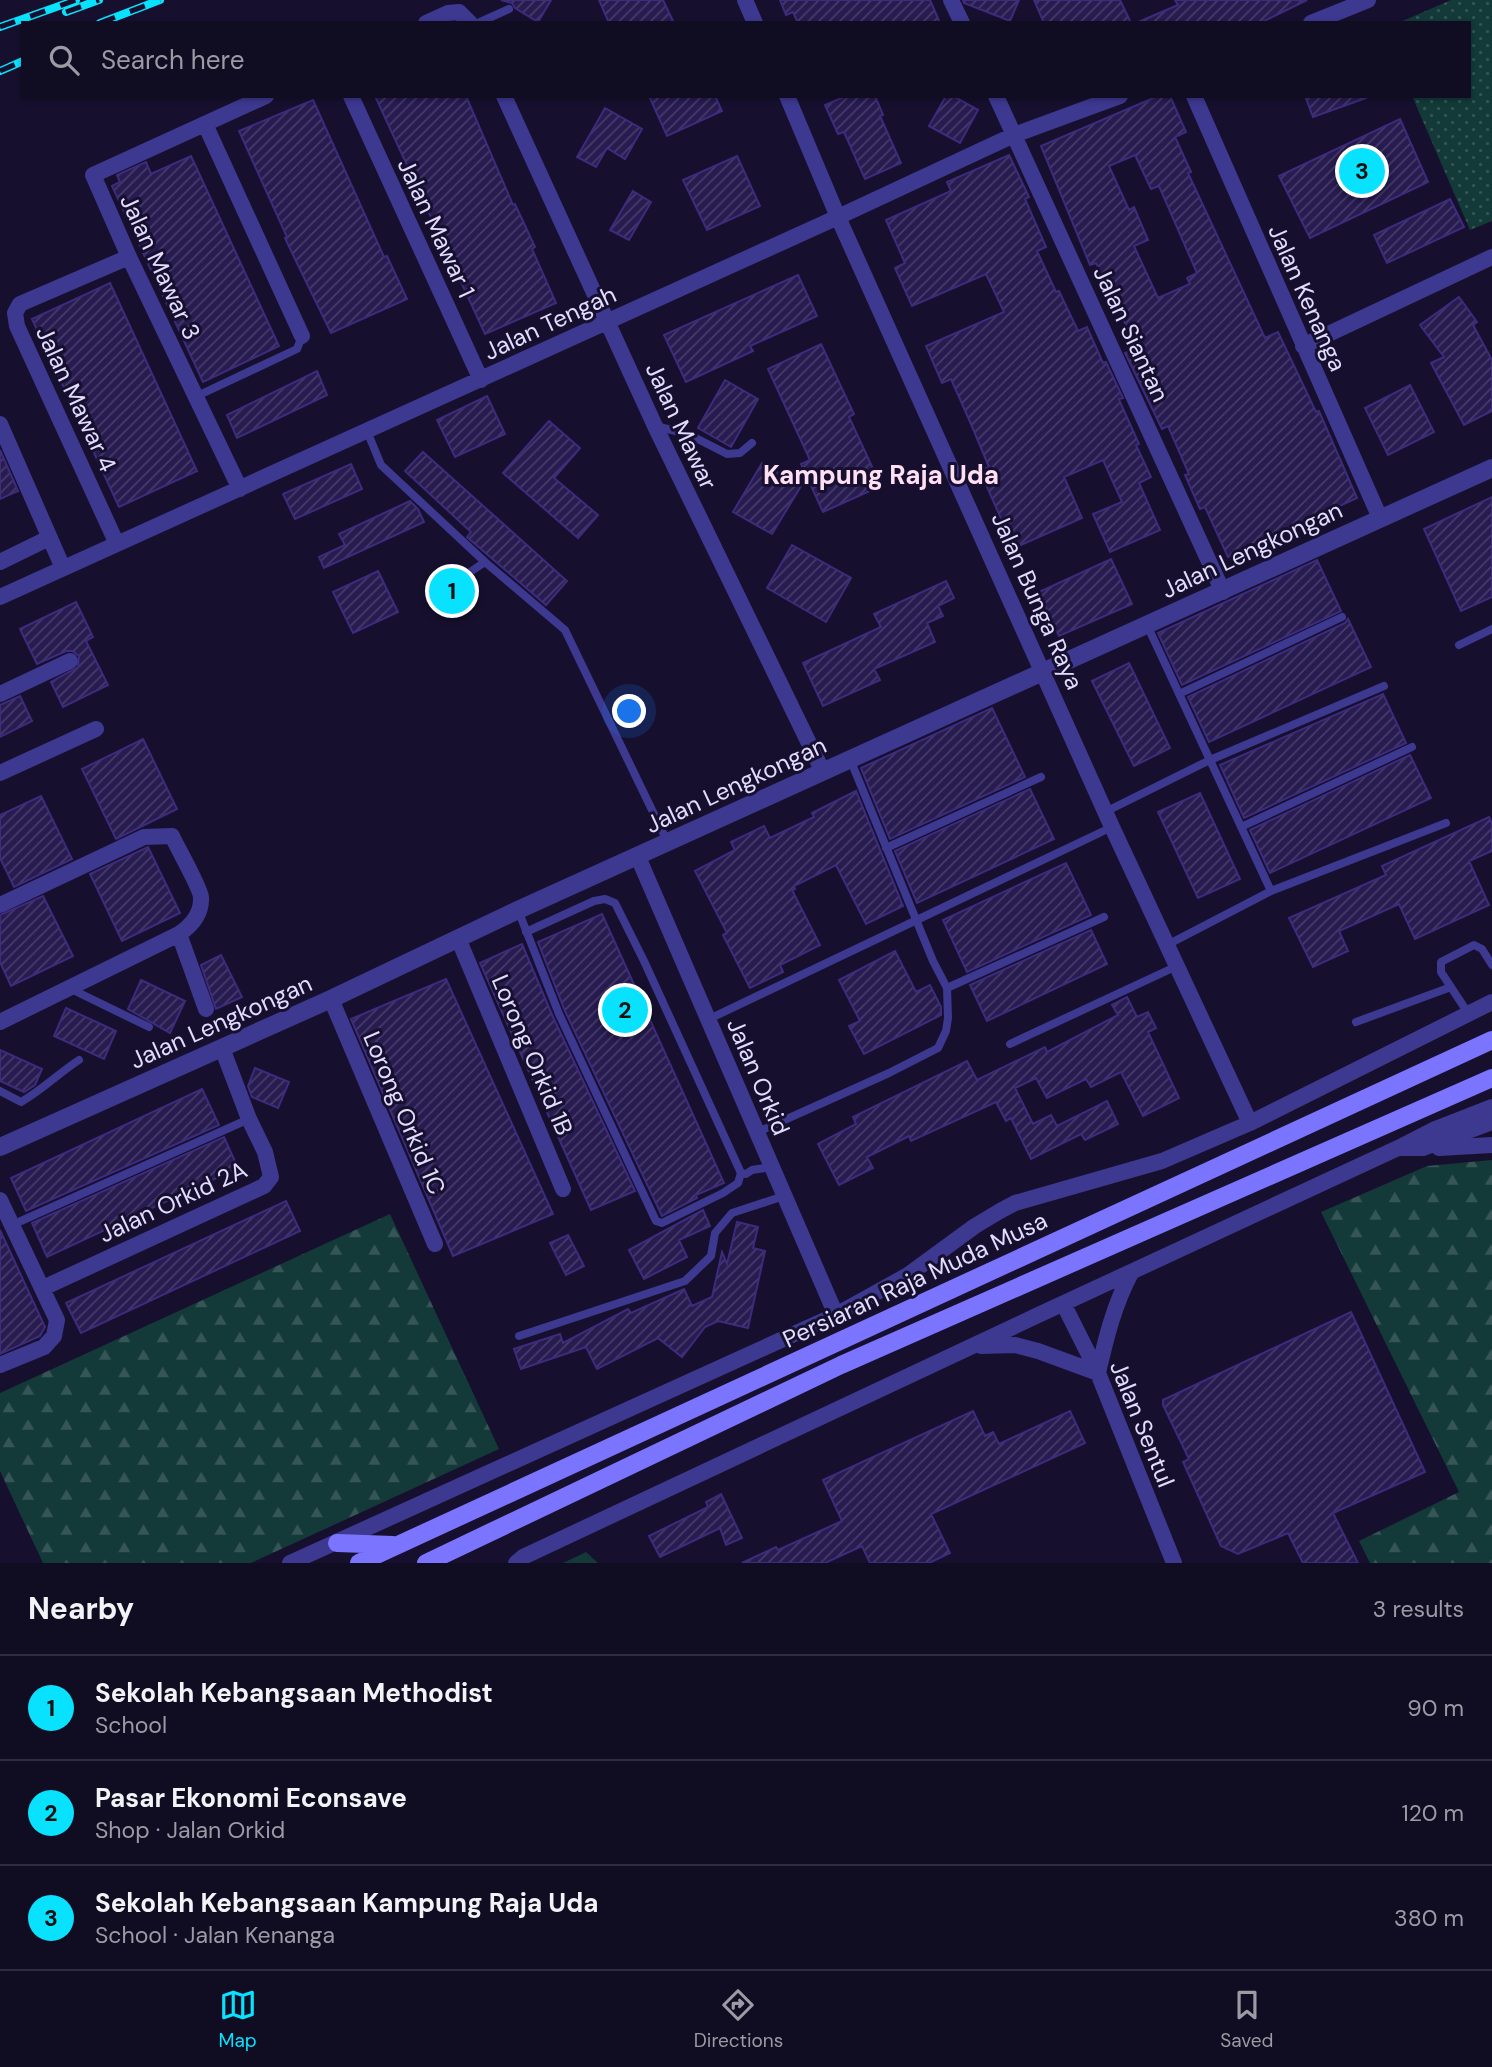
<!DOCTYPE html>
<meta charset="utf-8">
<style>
:root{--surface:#100c22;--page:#19152a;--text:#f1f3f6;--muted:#9c9ba5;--line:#302c40;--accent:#09e2ff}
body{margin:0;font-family:"DM Sans",sans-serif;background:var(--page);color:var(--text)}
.you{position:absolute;left:630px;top:712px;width:24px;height:24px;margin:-18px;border:5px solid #fff;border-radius:50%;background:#1a73e8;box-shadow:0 0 0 10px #1a73e833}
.badge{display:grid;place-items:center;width:46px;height:46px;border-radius:50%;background:var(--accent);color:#111;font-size:23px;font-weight:700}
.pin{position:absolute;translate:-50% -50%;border:4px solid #fff;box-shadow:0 2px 7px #0006}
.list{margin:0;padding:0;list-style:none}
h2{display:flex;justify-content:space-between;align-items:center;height:91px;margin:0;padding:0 28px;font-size:30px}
h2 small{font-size:23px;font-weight:400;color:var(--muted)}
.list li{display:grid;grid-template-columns:46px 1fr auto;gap:21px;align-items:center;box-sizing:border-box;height:105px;padding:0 28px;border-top:2px solid var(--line)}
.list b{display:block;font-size:26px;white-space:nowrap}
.list p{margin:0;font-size:23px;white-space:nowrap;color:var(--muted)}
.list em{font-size:23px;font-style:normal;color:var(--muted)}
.icon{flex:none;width:38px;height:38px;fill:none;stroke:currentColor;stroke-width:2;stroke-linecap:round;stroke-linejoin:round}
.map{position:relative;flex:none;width:1492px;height:1563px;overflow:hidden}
.search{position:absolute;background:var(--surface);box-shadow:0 2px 5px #0004;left:21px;right:21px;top:21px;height:77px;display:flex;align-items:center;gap:18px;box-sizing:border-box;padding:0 24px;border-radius:0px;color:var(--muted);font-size:26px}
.sheet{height:406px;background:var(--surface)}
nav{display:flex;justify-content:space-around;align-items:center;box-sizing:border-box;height:98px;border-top:2px solid var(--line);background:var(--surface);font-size:19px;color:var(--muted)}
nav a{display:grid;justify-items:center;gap:4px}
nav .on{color:var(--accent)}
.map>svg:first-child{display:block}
</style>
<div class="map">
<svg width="1492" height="1563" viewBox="0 0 1492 1563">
<defs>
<pattern id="green-dots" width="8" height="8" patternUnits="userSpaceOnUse" patternTransform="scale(1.75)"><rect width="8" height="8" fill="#133938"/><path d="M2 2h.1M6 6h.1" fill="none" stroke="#355556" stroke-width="1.8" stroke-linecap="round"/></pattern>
<pattern id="forest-firs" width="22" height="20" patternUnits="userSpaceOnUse" patternTransform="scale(1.75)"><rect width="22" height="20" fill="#133938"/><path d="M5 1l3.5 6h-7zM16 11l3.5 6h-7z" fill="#355556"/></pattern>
<pattern id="building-hatch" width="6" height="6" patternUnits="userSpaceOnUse" patternTransform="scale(1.75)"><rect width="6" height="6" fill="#271b50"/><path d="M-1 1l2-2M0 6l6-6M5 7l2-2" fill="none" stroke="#463c6a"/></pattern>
</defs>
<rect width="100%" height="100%" fill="#16102e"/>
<!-- green -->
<path fill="url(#green-dots)" d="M 1451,0 L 1492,0 L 1492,221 L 1470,230 L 1412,96 L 1469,96 L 1469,23 L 1398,23 Z"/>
<!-- forest -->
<path fill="url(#forest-firs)" d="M 1492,1160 L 1492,1563 L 1370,1563 L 1359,1541 L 1459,1492 L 1321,1212 L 1427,1166 Z
M 390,1214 L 499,1449 L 251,1563 L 43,1563 L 0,1471 L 0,1393 Z"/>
<!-- pitch -->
<path fill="#133938" d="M 586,1552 L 598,1563 L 563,1563 Z"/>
<!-- building -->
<path fill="url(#building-hatch)" stroke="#3d2b7e" stroke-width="2" fill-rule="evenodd" d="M 501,0 L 551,0 L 538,22 L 515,8 L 512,3 Z
M 599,0 L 663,0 L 674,23 L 609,23 Z
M 780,0 L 930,0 L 940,23 L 798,23 L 793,12 L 786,15 Z
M 963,0 L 1019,0 L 1010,21 L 964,3 Z
M 1034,0 L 1120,0 L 1131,23 L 1044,23 Z
M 1175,0 L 1307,0 L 1260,23 L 1136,23 L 1178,5 Z
M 375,96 L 466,96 L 513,205 L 515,204 L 535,247 L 532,249 L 556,303 L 485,334 Z
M 649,96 L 715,96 L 722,111 L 667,136 Z
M 846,96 L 875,96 L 883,115 L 880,116 L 901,163 L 865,179 L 844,132 L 838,134 L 825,105 Z
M 946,96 L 953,96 L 978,110 L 960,143 L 929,126 Z
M 1158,96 L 1170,96 L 1186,132 L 1175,137 L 1191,172 L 1188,173 L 1265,338 L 1278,332 L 1316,412 L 1319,411 L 1357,498 L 1228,557 L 1205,507 L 1200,509 L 1185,475 L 1189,474 L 1168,426 L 1162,429 L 1125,353 L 1137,348 L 1096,263 L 1090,265 L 1041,146 ZM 1135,155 L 1151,189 L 1159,186 L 1197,273 L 1187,278 L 1190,284 L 1158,298 L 1134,246 L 1148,240 L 1134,207 L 1129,210 L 1109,166 Z
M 1305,96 L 1366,96 L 1366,98 L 1313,117 Z
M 313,100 L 384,257 L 387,256 L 407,299 L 331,333 L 295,259 L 285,238 L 287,237 L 239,131 Z
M 605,108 L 642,129 L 625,159 L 607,148 L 596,167 L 577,157 Z
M 1400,119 L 1428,182 L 1310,238 L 1279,176 Z
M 1009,155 L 1029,197 L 1025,199 L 1046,247 L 1037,251 L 1056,292 L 1059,291 L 1078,331 L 1087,327 L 1103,363 L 1106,362 L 1123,398 L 1119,399 L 1120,402 L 1139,444 L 1136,445 L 1151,477 L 1139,483 L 1160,530 L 1110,552 L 1093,514 L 1122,502 L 1103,460 L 1064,477 L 1082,518 L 1014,548 L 980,471 L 989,467 L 971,424 L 951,379 L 942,383 L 926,346 L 1004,312 L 986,274 L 912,306 L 895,268 L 905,263 L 886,220 L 951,191 L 947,182 Z
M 191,156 L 279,346 L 203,382 L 112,186 L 120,182 L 117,175 L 146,162 L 151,174 Z
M 737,156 L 760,206 L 707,230 L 683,180 Z
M 633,191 L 651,202 L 629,240 L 610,230 Z
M 1450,199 L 1464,227 L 1387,263 L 1374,235 Z
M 798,275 L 817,316 L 750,346 L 753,351 L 686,382 L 664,335 Z
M 110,283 L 197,471 L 119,507 L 32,319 Z
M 1459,297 L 1477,322 L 1473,325 L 1492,360 L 1492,411 L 1464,425 L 1431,363 L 1444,357 L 1420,325 Z
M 821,344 L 854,414 L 849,417 L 881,486 L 823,512 L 801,464 L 810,460 L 768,369 Z
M 317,371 L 327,395 L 237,438 L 227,415 Z
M 725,380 L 758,399 L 731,447 L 698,428 Z
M 1410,385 L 1434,432 L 1388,455 L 1365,408 Z
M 487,396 L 505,434 L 455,457 L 437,420 Z
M 549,421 L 580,448 L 554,478 L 598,515 L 578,538 L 503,473 Z
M 0,450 L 18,491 L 0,499 Z
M 423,452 L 567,581 L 546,605 L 467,537 L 471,532 L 405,471 Z
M 762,463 L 801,486 L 772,534 L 733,512 Z
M 351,464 L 362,489 L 295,519 L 283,494 Z
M 1492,497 L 1492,597 L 1461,611 L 1424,529 Z
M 410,501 L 418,509 L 424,522 L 324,568 L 319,557 L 345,545 L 339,534 Z
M 792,545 L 851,578 L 826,622 L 767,588 Z
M 1111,559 L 1132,604 L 1059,636 L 1039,592 Z
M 1317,560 L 1341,611 L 1182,685 L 1158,633 Z
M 378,571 L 398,612 L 353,633 L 333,592 Z
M 946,581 L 954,598 L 938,606 L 943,616 L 927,623 L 935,642 L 874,669 L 880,680 L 823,706 L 803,663 L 881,627 L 874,614 Z
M 76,602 L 93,637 L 86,641 L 108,685 L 63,707 L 51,682 L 78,667 L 79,656 L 72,651 L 66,651 L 37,664 L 20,629 Z
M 1348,619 L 1371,667 L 1209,742 L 1188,697 L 1345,623 Z
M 1129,663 L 1170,748 L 1134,766 L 1092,681 Z
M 1383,694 L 1406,743 L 1244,818 L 1220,765 Z
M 20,696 L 32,721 L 0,737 L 0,705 Z
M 992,708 L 1025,777 L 890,839 L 861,768 Z
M 143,739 L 177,809 L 116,839 L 82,769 Z
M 1410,755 L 1431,798 L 1270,873 L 1250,830 Z
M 1030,789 L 1054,839 L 917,903 L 895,851 Z
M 856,791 L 903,906 L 866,924 L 836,865 L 794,886 L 795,889 L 792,890 L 820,945 L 780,965 L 783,972 L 750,988 L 723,935 L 727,933 L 695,871 L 735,850 L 731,842 L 764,826 L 770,838 L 814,817 L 812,813 Z
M 1200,793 L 1240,879 L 1198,898 L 1158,812 Z
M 41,796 L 72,859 L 14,887 L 0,858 L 0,815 Z
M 1489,817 L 1492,824 L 1492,851 L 1469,861 L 1489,905 L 1415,939 L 1399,904 L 1339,931 L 1348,951 L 1313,967 L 1289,918 L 1386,875 L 1382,866 Z
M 148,847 L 180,913 L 122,941 L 90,874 Z
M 1066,863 L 1091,915 L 967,972 L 943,920 Z
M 43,896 L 73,956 L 11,986 L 0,962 L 0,915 Z
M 602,914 L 724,1183 L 696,1195 L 697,1198 L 662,1216 L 565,1011 L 538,942 Z
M 1091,930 L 1107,964 L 987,1021 L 970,985 Z
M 522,944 L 553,1017 L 635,1191 L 591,1210 L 480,963 Z
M 895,951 L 916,992 L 930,985 L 941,1007 L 941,1015 L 864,1054 L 849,1026 L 860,1021 L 839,980 Z
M 221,955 L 242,997 L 216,1009 L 201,965 Z
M 446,979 L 553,1214 L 453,1256 L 351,1019 Z
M 141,980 L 185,1001 L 170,1033 L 128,1009 Z
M 1127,997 L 1137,1017 L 1148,1012 L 1156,1028 L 1148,1032 L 1179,1098 L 1143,1116 L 1121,1072 L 1091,1087 L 1086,1079 L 1047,1098 L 1036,1078 L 1015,1088 L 1033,1124 L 1051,1115 L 1057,1126 L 1107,1101 L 1118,1124 L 1085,1140 L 1081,1134 L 1031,1159 L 1011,1118 L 1006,1121 L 996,1102 L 911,1141 L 909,1136 L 867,1157 L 873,1168 L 839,1185 L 818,1144 L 856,1124 L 853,1117 L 967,1061 L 977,1080 L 1045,1047 L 1047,1052 L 1118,1015 L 1112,1005 Z
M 66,1008 L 116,1031 L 104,1059 L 54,1036 Z
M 0,1050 L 42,1069 L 35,1085 L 24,1092 L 0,1081 Z
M 255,1068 L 289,1082 L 278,1108 L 252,1097 L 248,1086 Z
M 202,1089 L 219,1125 L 26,1211 L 11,1178 Z
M 224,1137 L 238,1168 L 47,1257 L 32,1223 Z
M 286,1201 L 300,1231 L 81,1333 L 66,1303 Z
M 703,1210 L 710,1226 L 679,1240 L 687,1257 L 644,1279 L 629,1250 Z
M 737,1222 L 758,1227 L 753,1248 L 765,1251 L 748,1328 L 718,1321 L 705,1327 L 682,1357 L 658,1338 L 597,1369 L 586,1347 L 521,1369 L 514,1349 L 560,1334 L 563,1343 L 628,1309 L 631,1313 L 684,1289 L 692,1306 L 712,1297 L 722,1252 L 727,1264 Z
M 0,1230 L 45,1327 L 40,1336 L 0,1354 Z
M 568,1235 L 584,1266 L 566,1275 L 550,1243 Z
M 1351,1312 L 1425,1472 L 1333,1513 L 1358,1563 L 1303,1563 L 1288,1533 L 1238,1554 L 1221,1546 L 1183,1462 L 1189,1459 L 1163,1405 L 1163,1400 Z
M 973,1411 L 985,1436 L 993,1432 L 999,1444 L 1070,1411 L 1085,1443 L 931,1514 L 950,1553 L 929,1563 L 870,1563 L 862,1546 L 825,1563 L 742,1563 L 776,1547 L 778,1550 L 842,1521 L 823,1480 Z
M 721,1494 L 742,1538 L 726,1545 L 720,1528 L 660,1557 L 649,1536 L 708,1507 L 706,1502 Z"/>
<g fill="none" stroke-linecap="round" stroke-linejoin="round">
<!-- service -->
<path stroke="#3d3890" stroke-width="8" d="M 478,23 L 509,9
M 195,397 L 297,349 L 302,336
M 655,426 L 688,434 L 727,454 L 740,453 L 752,443
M 367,431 L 381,465 L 485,562 L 565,630 L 667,841
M 430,599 L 485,562
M 1147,625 L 1271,891
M 1459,645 L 1492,629
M 1179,694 L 1342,617
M 1105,812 L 1210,760 L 1384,686
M 1241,827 L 1412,747
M 886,848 L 1041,777
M 518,910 L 559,1014 L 656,1221 L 662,1223 L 723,1193 L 738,1183 L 741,1173
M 526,932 L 594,901 L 605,899 L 615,903 L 644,961 L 741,1173 L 746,1174 L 752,1170 L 771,1167
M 1167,945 L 1271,891 L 1446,823
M 947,988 L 1104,917
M 71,989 L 149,1027
M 1468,1013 L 1441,972 L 1441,962 L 1474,945 L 1482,949 L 1492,965
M 709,1019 L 1112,827
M 1356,1022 L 1451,987
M 1010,1044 L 1177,966
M 0,1091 L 21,1102 C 42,1090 59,1073 79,1060
M 758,1132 L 889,1073 L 938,1048 L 946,1031 L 948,1018 L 947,988 L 933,961 L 850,759
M 12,1225 L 249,1119
M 519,1336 L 685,1281 L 711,1256 L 715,1233 L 732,1213 L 784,1196"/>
<!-- minor -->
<path stroke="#3d3890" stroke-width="16" d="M 745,0 L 755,23
M 951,0 L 962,23
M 426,23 L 448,13 L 459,12 L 470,23
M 1311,23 L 1368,0
M 351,96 L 481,380
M 504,96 L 655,426 L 823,772
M 787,96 L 838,217 L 1112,827 L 1250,1123
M 996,96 L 1223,592
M 1194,96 L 1380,518
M 205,124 L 302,336
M 1303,346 L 1492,257
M 0,424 L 63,568
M 240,489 L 129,257 L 93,175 L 266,96
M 117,544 L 17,326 L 15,313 L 20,304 L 129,257
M 0,562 L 49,538
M 0,597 L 838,217 L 1014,135 L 1120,96
M 0,694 L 70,661
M 0,773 L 96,729
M 638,857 L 836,1315
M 0,905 L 144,837 L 172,836 C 178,849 200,887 201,897 C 202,914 191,926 179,934 L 0,1022
M 179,934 L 206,1009
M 458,938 L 563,1189
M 331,999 L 435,1244
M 1401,1148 L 1423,1148 L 1492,1122
M 1439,1148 L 1492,1145
M 0,1200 L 57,1320 L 54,1336 L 44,1347 L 0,1365
M 43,1288 L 264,1186 L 271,1177 L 265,1152 L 249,1119 L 222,1048
M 1064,1305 L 1098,1373 L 1174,1563
M 981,1346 L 1015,1345 L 1038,1351 L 1098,1373 C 1106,1338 1114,1305 1131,1273
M 290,1563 L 836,1315 L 908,1275 L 975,1226 L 1000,1211 L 1015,1203 L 1162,1161 L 1250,1123 L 1492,1002
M 516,1563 L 523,1557 C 814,1418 1106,1284 1398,1148 L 1433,1130 L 1492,1107"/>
<!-- tertiary -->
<path stroke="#3d3890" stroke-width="18" d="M 0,1147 L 331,999 L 518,910 L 1492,468"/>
<!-- secondary -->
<path stroke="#7a74ff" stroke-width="18" d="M 337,1543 L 393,1545
M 359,1563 L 1492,1040
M 426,1563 L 841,1365 L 1492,1078"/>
<!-- rail casing -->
<g stroke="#09e2ff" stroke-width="8">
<path id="rail" d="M 66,12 L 99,0
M 100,23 L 160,0
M 0,27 L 76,0
M 0,71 L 23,61"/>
</g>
<!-- rail -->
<use href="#rail" stroke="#16102e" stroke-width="5" stroke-dasharray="16" stroke-linecap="butt"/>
</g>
<g text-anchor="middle" stroke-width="6" stroke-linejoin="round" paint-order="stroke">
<!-- street labels -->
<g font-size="24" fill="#e2ddff" stroke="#16102e">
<text transform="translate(436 228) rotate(65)" y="8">Jalan Mawar 1</text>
<text transform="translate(160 267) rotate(65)" y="8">Jalan Mawar 3</text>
<text transform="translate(1307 298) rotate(66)" y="8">Jalan Kenanga</text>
<text transform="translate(550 323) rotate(-25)" y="8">Jalan Tengah</text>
<text transform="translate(1131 334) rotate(65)" y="8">Jalan Siantan</text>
<text transform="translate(76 399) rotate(65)" y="8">Jalan Mawar 4</text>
<text transform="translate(681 426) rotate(65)" y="8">Jalan Mawar</text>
<text transform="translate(1252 550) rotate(-25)" y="8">Jalan Lengkongan</text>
<text transform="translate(1037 601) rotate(66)" y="8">Jalan Bunga Raya</text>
<text transform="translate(736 785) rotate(-25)" y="8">Jalan Lengkongan</text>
<text transform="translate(221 1022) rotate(-24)" y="8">Jalan Lengkongan</text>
<text transform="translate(532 1055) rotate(67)" y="8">Lorong Orkid 1B</text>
<text transform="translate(758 1077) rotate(67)" y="8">Jalan Orkid</text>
<text transform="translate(404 1113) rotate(67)" y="8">Lorong Orkid 1C</text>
<text transform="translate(173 1202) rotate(-25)" y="8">Jalan Orkid 2A</text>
<text transform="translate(915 1280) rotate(-25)" y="8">Persiaran Raja Muda Musa</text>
<text transform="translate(1142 1424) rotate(68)" y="8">Jalan Sentul</text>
</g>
<!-- neighbourhood labels -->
<g font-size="26" font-weight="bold" fill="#ffdff3" stroke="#16102e">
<text x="881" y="484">Kampung Raja Uda</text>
</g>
</g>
</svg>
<div class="you"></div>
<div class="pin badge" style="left:452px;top:591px">1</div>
<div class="pin badge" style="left:625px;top:1010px">2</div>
<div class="pin badge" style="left:1362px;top:171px">3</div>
<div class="search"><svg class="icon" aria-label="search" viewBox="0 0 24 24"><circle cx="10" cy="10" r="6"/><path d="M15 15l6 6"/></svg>Search here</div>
</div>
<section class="sheet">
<h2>Nearby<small>3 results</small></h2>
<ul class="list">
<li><span class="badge">1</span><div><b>Sekolah Kebangsaan Methodist</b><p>School</p></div><em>90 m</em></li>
<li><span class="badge">2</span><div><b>Pasar Ekonomi Econsave</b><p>Shop · Jalan Orkid</p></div><em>120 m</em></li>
<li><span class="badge">3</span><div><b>Sekolah Kebangsaan Kampung Raja Uda</b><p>School · Jalan Kenanga</p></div><em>380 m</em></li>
</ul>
</section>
<nav>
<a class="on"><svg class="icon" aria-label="map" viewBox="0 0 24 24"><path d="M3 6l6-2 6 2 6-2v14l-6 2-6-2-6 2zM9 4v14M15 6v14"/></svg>Map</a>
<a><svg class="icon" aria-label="directions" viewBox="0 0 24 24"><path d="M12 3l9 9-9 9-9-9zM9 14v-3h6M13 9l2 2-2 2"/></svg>Directions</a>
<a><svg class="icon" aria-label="saved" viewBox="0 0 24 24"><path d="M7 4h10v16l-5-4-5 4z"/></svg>Saved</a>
</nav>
